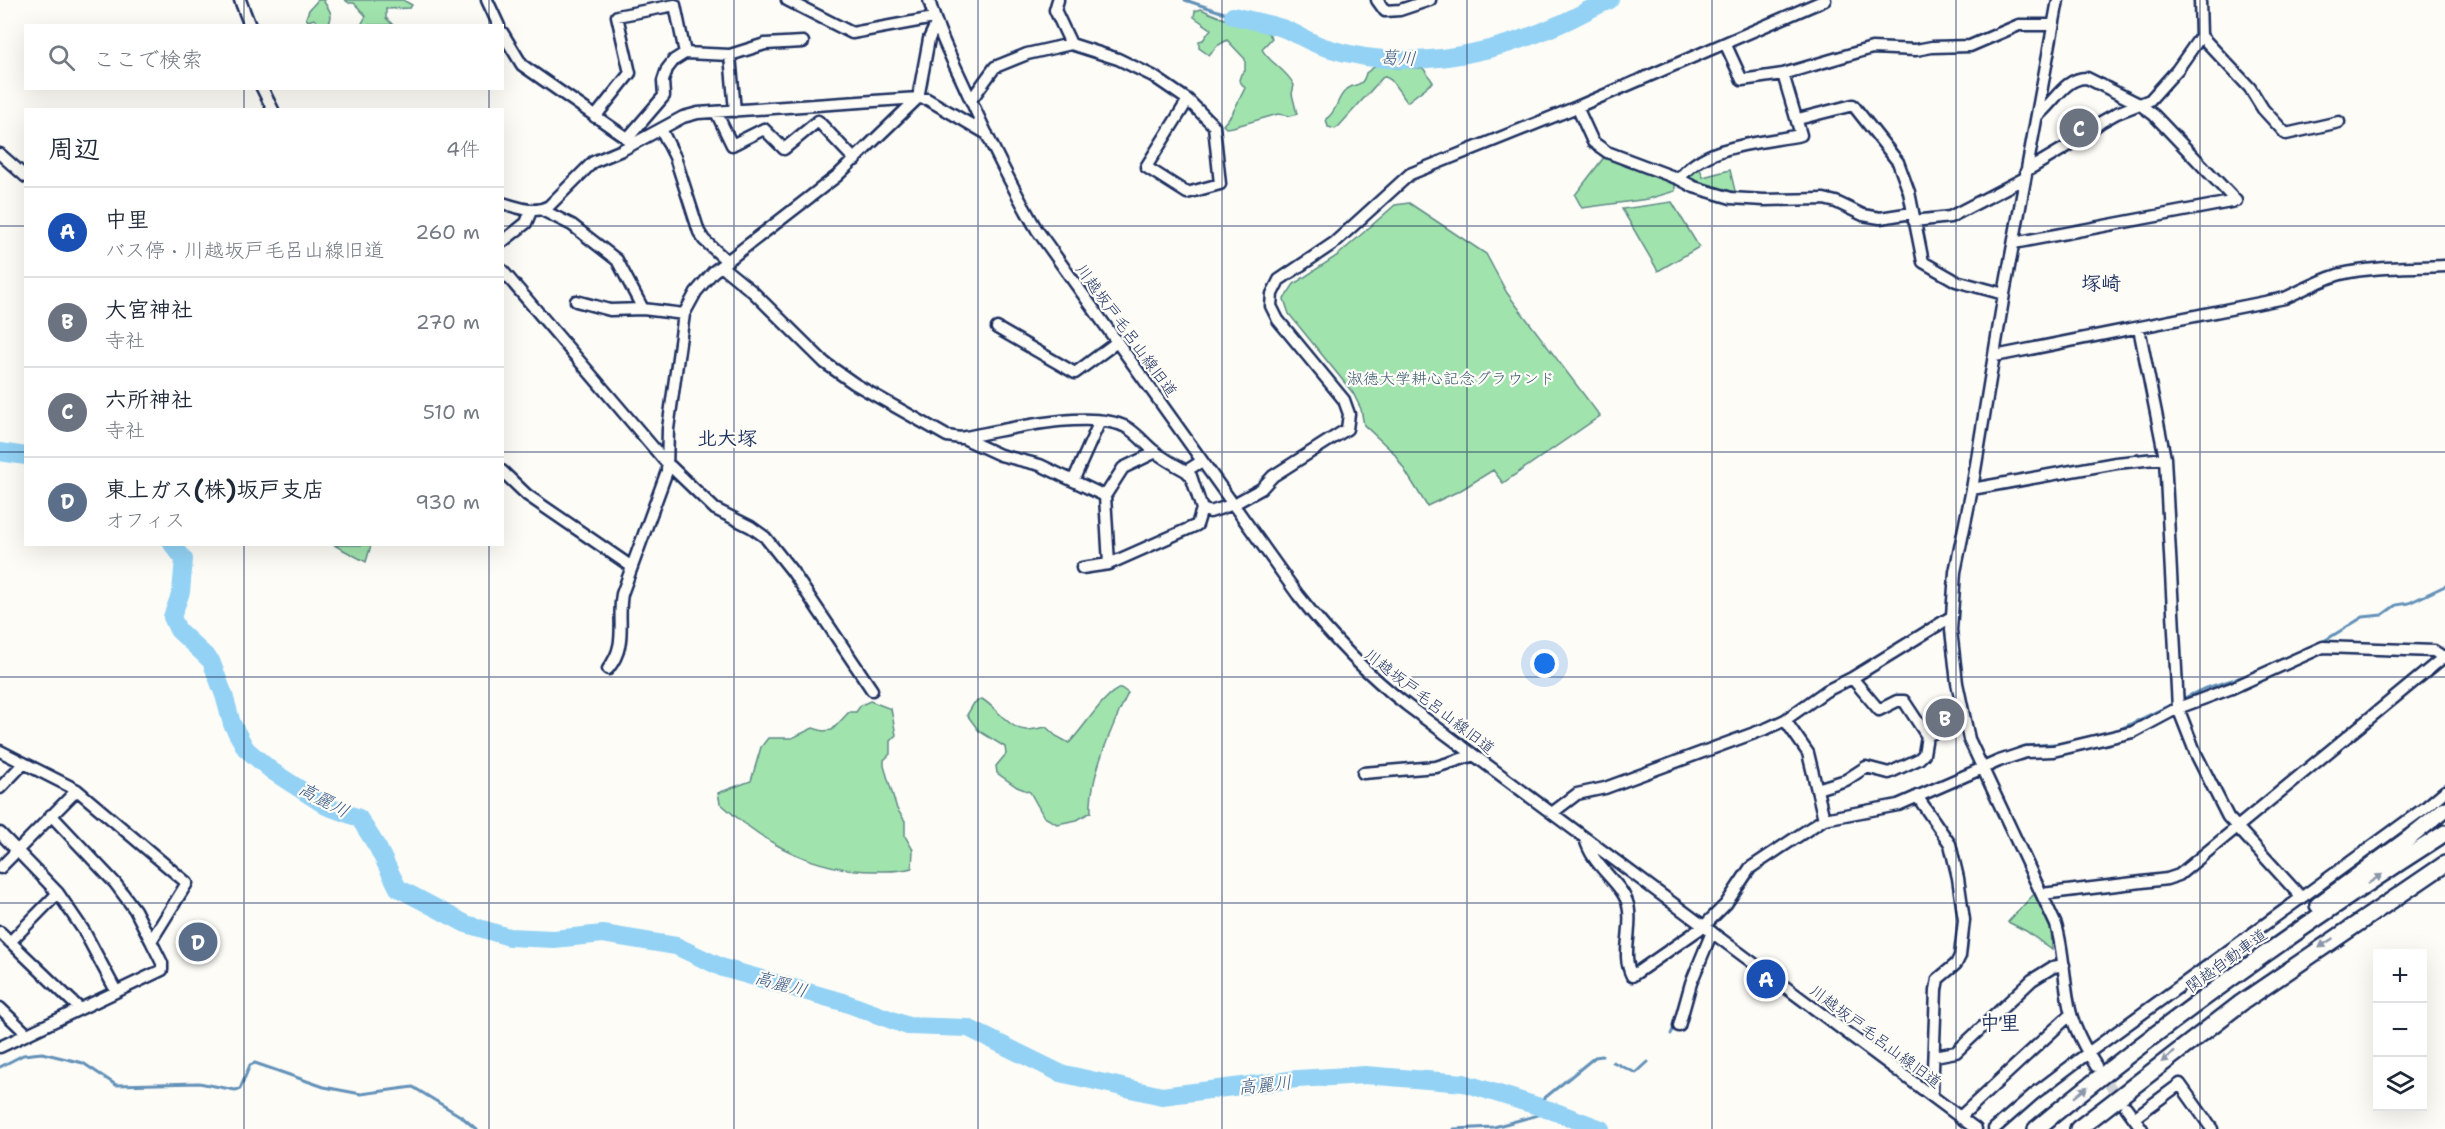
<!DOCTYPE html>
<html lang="ja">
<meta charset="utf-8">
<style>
:root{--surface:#fff;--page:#f6f6f7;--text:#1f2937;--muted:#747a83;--line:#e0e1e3;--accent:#1b2f5e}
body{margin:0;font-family:"Shantell Sans","Klee One",sans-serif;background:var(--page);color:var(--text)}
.controls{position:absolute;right:18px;bottom:18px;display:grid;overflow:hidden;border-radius:0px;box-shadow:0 6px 24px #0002}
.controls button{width:54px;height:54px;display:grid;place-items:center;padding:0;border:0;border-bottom:2px solid var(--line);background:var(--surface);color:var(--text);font:30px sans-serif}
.you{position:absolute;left:1545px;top:664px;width:21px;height:21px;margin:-15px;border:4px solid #fff;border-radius:50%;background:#1a73e8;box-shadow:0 0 0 9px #1a73e833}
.badge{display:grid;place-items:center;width:39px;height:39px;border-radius:50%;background:var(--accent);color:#fff;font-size:20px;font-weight:700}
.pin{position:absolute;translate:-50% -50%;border:3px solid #fff;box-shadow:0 2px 6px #0006}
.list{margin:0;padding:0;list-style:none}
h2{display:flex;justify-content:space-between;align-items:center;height:78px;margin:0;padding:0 24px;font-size:26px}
h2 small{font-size:20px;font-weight:400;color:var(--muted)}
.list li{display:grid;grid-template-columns:39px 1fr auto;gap:18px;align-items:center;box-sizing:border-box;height:90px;padding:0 24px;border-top:2px solid var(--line)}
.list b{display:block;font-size:22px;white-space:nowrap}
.list p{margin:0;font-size:20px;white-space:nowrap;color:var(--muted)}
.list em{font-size:20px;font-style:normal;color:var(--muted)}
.icon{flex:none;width:33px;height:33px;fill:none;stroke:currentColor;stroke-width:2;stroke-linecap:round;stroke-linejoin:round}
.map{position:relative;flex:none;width:2445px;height:1129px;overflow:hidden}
.search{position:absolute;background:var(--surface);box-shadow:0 6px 24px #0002;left:24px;top:24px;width:480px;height:66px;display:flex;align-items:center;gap:15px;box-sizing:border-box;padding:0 21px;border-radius:0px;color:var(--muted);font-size:22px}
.panel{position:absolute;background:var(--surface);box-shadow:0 6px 24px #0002;left:24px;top:108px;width:480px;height:438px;border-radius:0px}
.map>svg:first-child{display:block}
</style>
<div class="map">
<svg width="2445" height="1129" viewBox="0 0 2445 1129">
<rect width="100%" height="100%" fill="#fdfcf7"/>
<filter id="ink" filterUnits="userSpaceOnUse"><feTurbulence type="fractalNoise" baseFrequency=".0167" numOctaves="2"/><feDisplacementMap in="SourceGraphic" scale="12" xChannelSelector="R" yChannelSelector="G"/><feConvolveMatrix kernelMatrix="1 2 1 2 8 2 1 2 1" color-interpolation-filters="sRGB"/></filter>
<g filter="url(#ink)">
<!-- green -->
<path fill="#a1e3ad" stroke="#5e8986" stroke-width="1.5" d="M 318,0 L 325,0 L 324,2 C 330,10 334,16 328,25 L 320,25 L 314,19 L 308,21 L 306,18 L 309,10 Z
M 345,0 L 403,0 L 412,5 L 410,8 L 386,9 L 386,18 L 393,25 L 361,25 L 366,16 L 354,3 L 349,3 Z
M 1201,9 C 1215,16 1232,22 1247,27 C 1257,30 1265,27 1272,38 L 1262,49 C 1267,61 1286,69 1294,85 L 1292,94 L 1297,114 L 1291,116 L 1278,114 L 1233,127 L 1226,128 L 1223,125 L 1232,114 L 1245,88 L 1239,80 L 1241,74 L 1245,71 L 1245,59 L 1227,40 L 1217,46 L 1209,55 L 1199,48 L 1199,41 L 1203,40 L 1211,29 L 1194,17 L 1195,11 Z
M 1377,65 L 1397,68 L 1423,68 L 1433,82 L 1407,102 L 1391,80 L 1384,76 L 1339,126 L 1335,129 L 1328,127 L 1326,119 C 1337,112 1336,100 1345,91 C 1354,81 1362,90 1366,73 Z
M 1605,156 L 1675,181 L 1675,191 L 1648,199 L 1582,208 L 1575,195 Z
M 1699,166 L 1703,177 L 1730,170 L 1736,195 L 1690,180 L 1684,175 Z
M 1672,202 L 1699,247 L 1658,271 L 1622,209 Z
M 1409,203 L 1486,254 L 1507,293 L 1600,416 L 1503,483 L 1493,470 L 1461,490 L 1427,506 L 1394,453 L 1364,425 L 1361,409 L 1353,393 L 1289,314 L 1284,299 L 1294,284 L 1338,255 L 1395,205 Z
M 334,545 L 371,545 L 366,562 Z
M 1121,688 L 1128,693 C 1113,724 1089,777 1091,812 L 1077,820 L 1057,824 L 1044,817 L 1030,792 L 1017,787 L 997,773 L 996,766 L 1006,754 L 1005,747 L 979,731 L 967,715 L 974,703 L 982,699 C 996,707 1009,729 1026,730 C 1032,730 1040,728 1046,727 L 1056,736 L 1069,743 C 1084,728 1104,693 1121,688 Z
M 870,701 L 891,709 L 896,735 L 890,741 L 890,754 L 884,760 L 884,766 L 897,809 L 905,821 L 905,836 L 913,850 L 912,868 C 898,872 889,871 875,871 C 813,871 765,844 720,803 L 718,793 L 751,781 L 761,747 L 768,738 L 792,738 L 813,728 L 823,731 L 832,730 L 849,712 L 856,712 L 861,705 Z
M 2035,893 L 2051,927 L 2052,950 L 2026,931 L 2008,922 Z"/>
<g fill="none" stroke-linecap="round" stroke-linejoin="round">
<!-- stream -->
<path stroke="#6391b8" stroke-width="3" d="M 1185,0 L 1233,16
M 2319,644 L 2363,617 L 2382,615 L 2396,605 L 2409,603 L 2445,586
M 2180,700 L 2203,689 L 2242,677 L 2285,658
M 2118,730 L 2174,703
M 2005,754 L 2025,746 L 2068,743
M 1916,791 L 1954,775
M 1862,806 L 1882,803
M 1794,845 L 1823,827 L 1827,822
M 1732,904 L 1758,868
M 1710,929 L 1728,909
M 1671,1034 L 1675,1025
M 1613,1062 L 1636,1073 L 1648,1062
M 0,1067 L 23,1055 L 42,1053 L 83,1063 L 116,1085 L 199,1083 L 235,1090 L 240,1089 L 250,1065 L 255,1063 L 324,1087 L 361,1094 L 413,1087 L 462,1117 L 476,1129
M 1536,1105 L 1595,1057 L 1602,1056
M 1454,1129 L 1494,1127 L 1553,1111"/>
<!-- river -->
<path stroke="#93d2f4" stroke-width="18" d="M 1233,16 C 1249,20 1266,23 1282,28 C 1296,33 1309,42 1324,47 C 1402,73 1487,57 1560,24 C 1577,17 1592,7 1610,0
M 0,452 L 26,456
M 172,544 L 184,559 L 181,592 L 172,617 L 178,630 L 211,661 L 224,695 L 232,724 L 246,749 L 272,771 L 326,806 L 359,818 L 378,848 L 398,888 L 466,924 L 509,937 L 554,939 L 603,934 L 676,946 L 723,968 L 843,1002 L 908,1026 L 968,1028 L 1060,1073 L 1162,1096 L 1297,1079 L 1365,1075 L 1464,1083 L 1553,1111 L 1601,1129"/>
<!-- minor-tunnel -->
<path stroke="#d0d3d8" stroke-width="10" stroke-dasharray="10 5" stroke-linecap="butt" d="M 2099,1071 L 2122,1102"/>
<!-- minor casing -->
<g stroke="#1b2f5e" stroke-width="15">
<path id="minor" d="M 240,0 L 250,26
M 487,0 L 499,26
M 787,0 L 852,33 L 934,18
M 929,0 C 938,33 954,63 968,94 C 989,140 1011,186 1037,230 L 1298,595 C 1331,637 1365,673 1408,706 L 1976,1129
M 1058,0 L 1055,10 L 1071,44
M 1377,0 L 1385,11 L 1400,10 L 1430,0
M 2058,0 L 2004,294 L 1972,489 L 1955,572 L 1951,630 L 1957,683 L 1969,739 L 2056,925 C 2065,954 2063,985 2071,1014 C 2076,1033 2086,1050 2096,1066
M 502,32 L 522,65 L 631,141
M 2201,36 L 2250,88 L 2263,109 L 2286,134 L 2339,122
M 1725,43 L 1742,80 L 1783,74
M 730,55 L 735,111
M 262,88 L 273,110
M 971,100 L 995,67 L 1027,54 L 1071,44 L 1118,59 L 1153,76 L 1188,100 L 1214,126 L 1220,184 L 1187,193 L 1146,167 L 1188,100
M 1577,107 L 1593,142 L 1607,152 L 1679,179 L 1694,187 L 1731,198 L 1764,200 L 1824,199 L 1836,202 L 1863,215 L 1880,218 L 1912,213
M 716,112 L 732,145 L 764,129 L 784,149 L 818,121 L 855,160
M 2037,116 C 2054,103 2065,77 2087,78 L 2139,104 L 2154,115 L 2236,201
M 595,117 L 630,73 L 617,16 L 675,5 L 685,53
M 1798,119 L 1853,105 L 1898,162 L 1909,192 L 1923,262 L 1956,281 L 2004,294
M 661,129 L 675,157 L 699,232 L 704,240 L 727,261
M 627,139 L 664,96 L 663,81 L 667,69 L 674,60 L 685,53 L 730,55 L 765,44 L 803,42
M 0,154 L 26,177
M 2026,171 L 2073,143 L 2101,122 L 2117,113 L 2150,100 L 2177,70 L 2201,36 L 2200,0
M 1679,179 C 1705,144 1762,143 1801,135 L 1783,74 L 1872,48 L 1916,50 L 1932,47 L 1970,46 L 2019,25 L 2053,25
M 502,203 C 518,207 533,215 549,206 L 593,162 L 622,150 L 683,117 L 698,113 L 918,98 L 929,39 L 936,24
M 542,210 L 572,225 L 617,260 L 643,309 L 684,314
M 1914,221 L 1950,217 L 2025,178
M 502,242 L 526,223 L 531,211
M 2014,243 L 2236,201
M 721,266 L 753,292 L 825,363 L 855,384 L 947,436 L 960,438 C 1001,431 1089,408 1126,427 C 1137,433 1144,443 1154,451 C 1164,459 1175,465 1186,471 L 1202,461
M 502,270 L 663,459 L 715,509 L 751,527 L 765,537 L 792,571 L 872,690
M 576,301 L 610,310 L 643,309
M 997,328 L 1075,373 L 1117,342
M 2139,328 L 2165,458 L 2178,708 L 2196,754 L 2228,817 L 2301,897
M 1995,356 L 2285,298 C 2303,290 2322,279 2341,274 C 2375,266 2411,268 2445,266
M 963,438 L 1000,455 L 1040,465 L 1105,496
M 502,471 L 527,495 L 632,567
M 1073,481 L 1100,421
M 1972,489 L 2116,463 L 2165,458
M 1202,509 L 1210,512 L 1234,504 L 1261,489 L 1273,476 L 1347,429 L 1349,414 L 1344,400 L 1278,320 L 1271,306 L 1272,294 L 1279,280 L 1334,243 L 1410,174 L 1577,107 L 1825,0
M 1109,564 L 1105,496 L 1123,468 L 1156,452
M 1082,568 L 1109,564 L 1197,525 L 1202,509 L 1191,476 L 1186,471
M 608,669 C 628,644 617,622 622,594 L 667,471 L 668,429 L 684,314 L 696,292 L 713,272 L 837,176 L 918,98 L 927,99 L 987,134
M 1852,678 L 1879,710 L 1897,701 L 1904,701 L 1927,736
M 1785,720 L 1808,753 L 1824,819
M 0,751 L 77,790 L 187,883 L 151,941 L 162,963 L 162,970 L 0,1047
M 1363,773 L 1436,767 L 1474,755
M 0,788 L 24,763
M 1817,789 L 1846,780 L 1866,767 L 1889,773 L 1919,759 L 1924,754 L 1927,736 L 1963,719
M 1917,796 L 1950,844 L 1958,878 L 1964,920 L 1960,956 L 1956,964 L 1938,979 L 1936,990 L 1932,1096
M 1552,813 L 1577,794 L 1605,788 L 1768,728 L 1785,720 L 1826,691 L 1852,678 L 1951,617
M 51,815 L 115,883 L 135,910 L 151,941
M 0,833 L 58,893 L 84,931 L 116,991
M 1585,838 C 1592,867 1622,882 1628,905 C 1634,928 1620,954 1632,976 L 1704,926 L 1726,904 L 1750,868 L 1824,819 L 1898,805 L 1999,761 L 2026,752 L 2053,751 L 2133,732 L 2178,708 L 2232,688 L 2323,647 L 2434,651 L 2443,657
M 0,868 L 77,790
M 2042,894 L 2167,879 L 2179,875 L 2445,656
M 0,932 L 80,1009
M 10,942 L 58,893
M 0,1008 L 27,1034
M 1679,1026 L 1691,983 L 1712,932
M 1935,1056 L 1956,1052 L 2032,980 L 2053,967 L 2064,965
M 2126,1107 L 2142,1129
M 1960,1117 L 2071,1014
M 2134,1118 L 2180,1084 L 2212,1129
M 1994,1129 L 2034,1094 L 2088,1053 L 2426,807 L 2445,791"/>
</g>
<!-- highway casing -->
<g stroke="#1b2f5e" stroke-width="20">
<path id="highway" d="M 2318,905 L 2408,839 L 2445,809
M 2036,1129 C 2166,1021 2303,924 2445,833
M 2078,1129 L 2241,1003 L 2445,864"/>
</g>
<!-- minor -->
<use href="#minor" stroke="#fdfcf7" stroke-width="10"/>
<!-- highway -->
<use href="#highway" stroke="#fdfcf7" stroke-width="15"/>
</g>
<!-- one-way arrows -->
<defs><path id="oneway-solid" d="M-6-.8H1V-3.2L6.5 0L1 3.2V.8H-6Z" transform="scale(1.5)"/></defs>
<g fill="#8c96aa">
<use href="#oneway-solid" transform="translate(2375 879) rotate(-33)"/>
<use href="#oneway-solid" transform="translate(2326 943) rotate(146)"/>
<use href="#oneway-solid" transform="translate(2168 1057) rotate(142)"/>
<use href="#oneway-solid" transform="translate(2081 1092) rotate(-39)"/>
</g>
</g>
<!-- grid -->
<path fill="none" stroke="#1b2f5e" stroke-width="1.5" stroke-opacity="0.55" d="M 244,0 L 244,26M 489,0 L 489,26M 734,0 L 734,1129M 978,0 L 978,1129M 1222,0 L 1222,1129M 1467,0 L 1467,1129M 1712,0 L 1712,1129M 1956,0 L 1956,1129M 2200,0 L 2200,1129M 244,88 L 244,110M 489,88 L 489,110M 0,226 L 26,226M 502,226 L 2445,226M 0,452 L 26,452M 502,452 L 2445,452M 244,544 L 244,1129M 489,544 L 489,1129M 0,677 L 2445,677M 0,903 L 2445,903"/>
<g text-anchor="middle" stroke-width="4.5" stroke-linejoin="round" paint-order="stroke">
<!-- street labels -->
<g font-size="16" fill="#1b2f5e" stroke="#fdfcf7">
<text transform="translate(1127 330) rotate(54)" y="6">川越坂戸毛呂山線旧道</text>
<text transform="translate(1430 701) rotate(38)" y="6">川越坂戸毛呂山線旧道</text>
<text transform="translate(2226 960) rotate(-36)" y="6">関越自動車道</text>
<text transform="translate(1876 1036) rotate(37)" y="6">川越坂戸毛呂山線旧道</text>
</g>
<!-- park labels -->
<g font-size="16" fill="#3c5c72" stroke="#fdfcf7">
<text x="1451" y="384">淑徳大学耕心記念グラウンド</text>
</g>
<!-- water labels -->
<g font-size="18" font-style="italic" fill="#395884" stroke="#fdfcf7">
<text transform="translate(1398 58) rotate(3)" y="6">葛川</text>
<text transform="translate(324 800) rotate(28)" y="6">高麗川</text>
<text transform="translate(781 984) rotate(16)" y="6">高麗川</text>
<text transform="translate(1265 1085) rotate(-6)" y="6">高麗川</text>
</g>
<!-- quarter labels -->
<g font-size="20" font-weight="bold" fill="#1b2f5e" stroke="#fdfcf7">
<text x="2101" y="290">塚崎</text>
<text x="727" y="445">北大塚</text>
<text x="2000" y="1030">中里</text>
</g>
</g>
</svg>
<div class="controls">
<button>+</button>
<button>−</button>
<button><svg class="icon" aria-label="layers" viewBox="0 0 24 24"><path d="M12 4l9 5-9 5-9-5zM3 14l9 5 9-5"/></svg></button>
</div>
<div class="you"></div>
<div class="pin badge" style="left:1766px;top:979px;background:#1a4fb4">A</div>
<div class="pin badge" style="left:1945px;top:718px;background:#6b7280">B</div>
<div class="pin badge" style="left:2079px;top:128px;background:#6b7280">C</div>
<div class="pin badge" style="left:198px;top:942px;background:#5c6f8a">D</div>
<div class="search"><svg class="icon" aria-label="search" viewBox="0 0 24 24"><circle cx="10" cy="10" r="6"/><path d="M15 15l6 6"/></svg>ここで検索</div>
<section class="panel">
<h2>周辺<small>4件</small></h2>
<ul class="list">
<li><span class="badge" style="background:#1a4fb4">A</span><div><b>中里</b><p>バス停 · 川越坂戸毛呂山線旧道</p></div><em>260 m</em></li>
<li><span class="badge" style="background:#6b7280">B</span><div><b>大宮神社</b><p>寺社</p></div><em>270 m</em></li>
<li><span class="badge" style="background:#6b7280">C</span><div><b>六所神社</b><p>寺社</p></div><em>510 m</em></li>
<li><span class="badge" style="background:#5c6f8a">D</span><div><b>東上ガス(株)坂戸支店</b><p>オフィス</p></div><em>930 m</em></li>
</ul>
</section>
</div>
